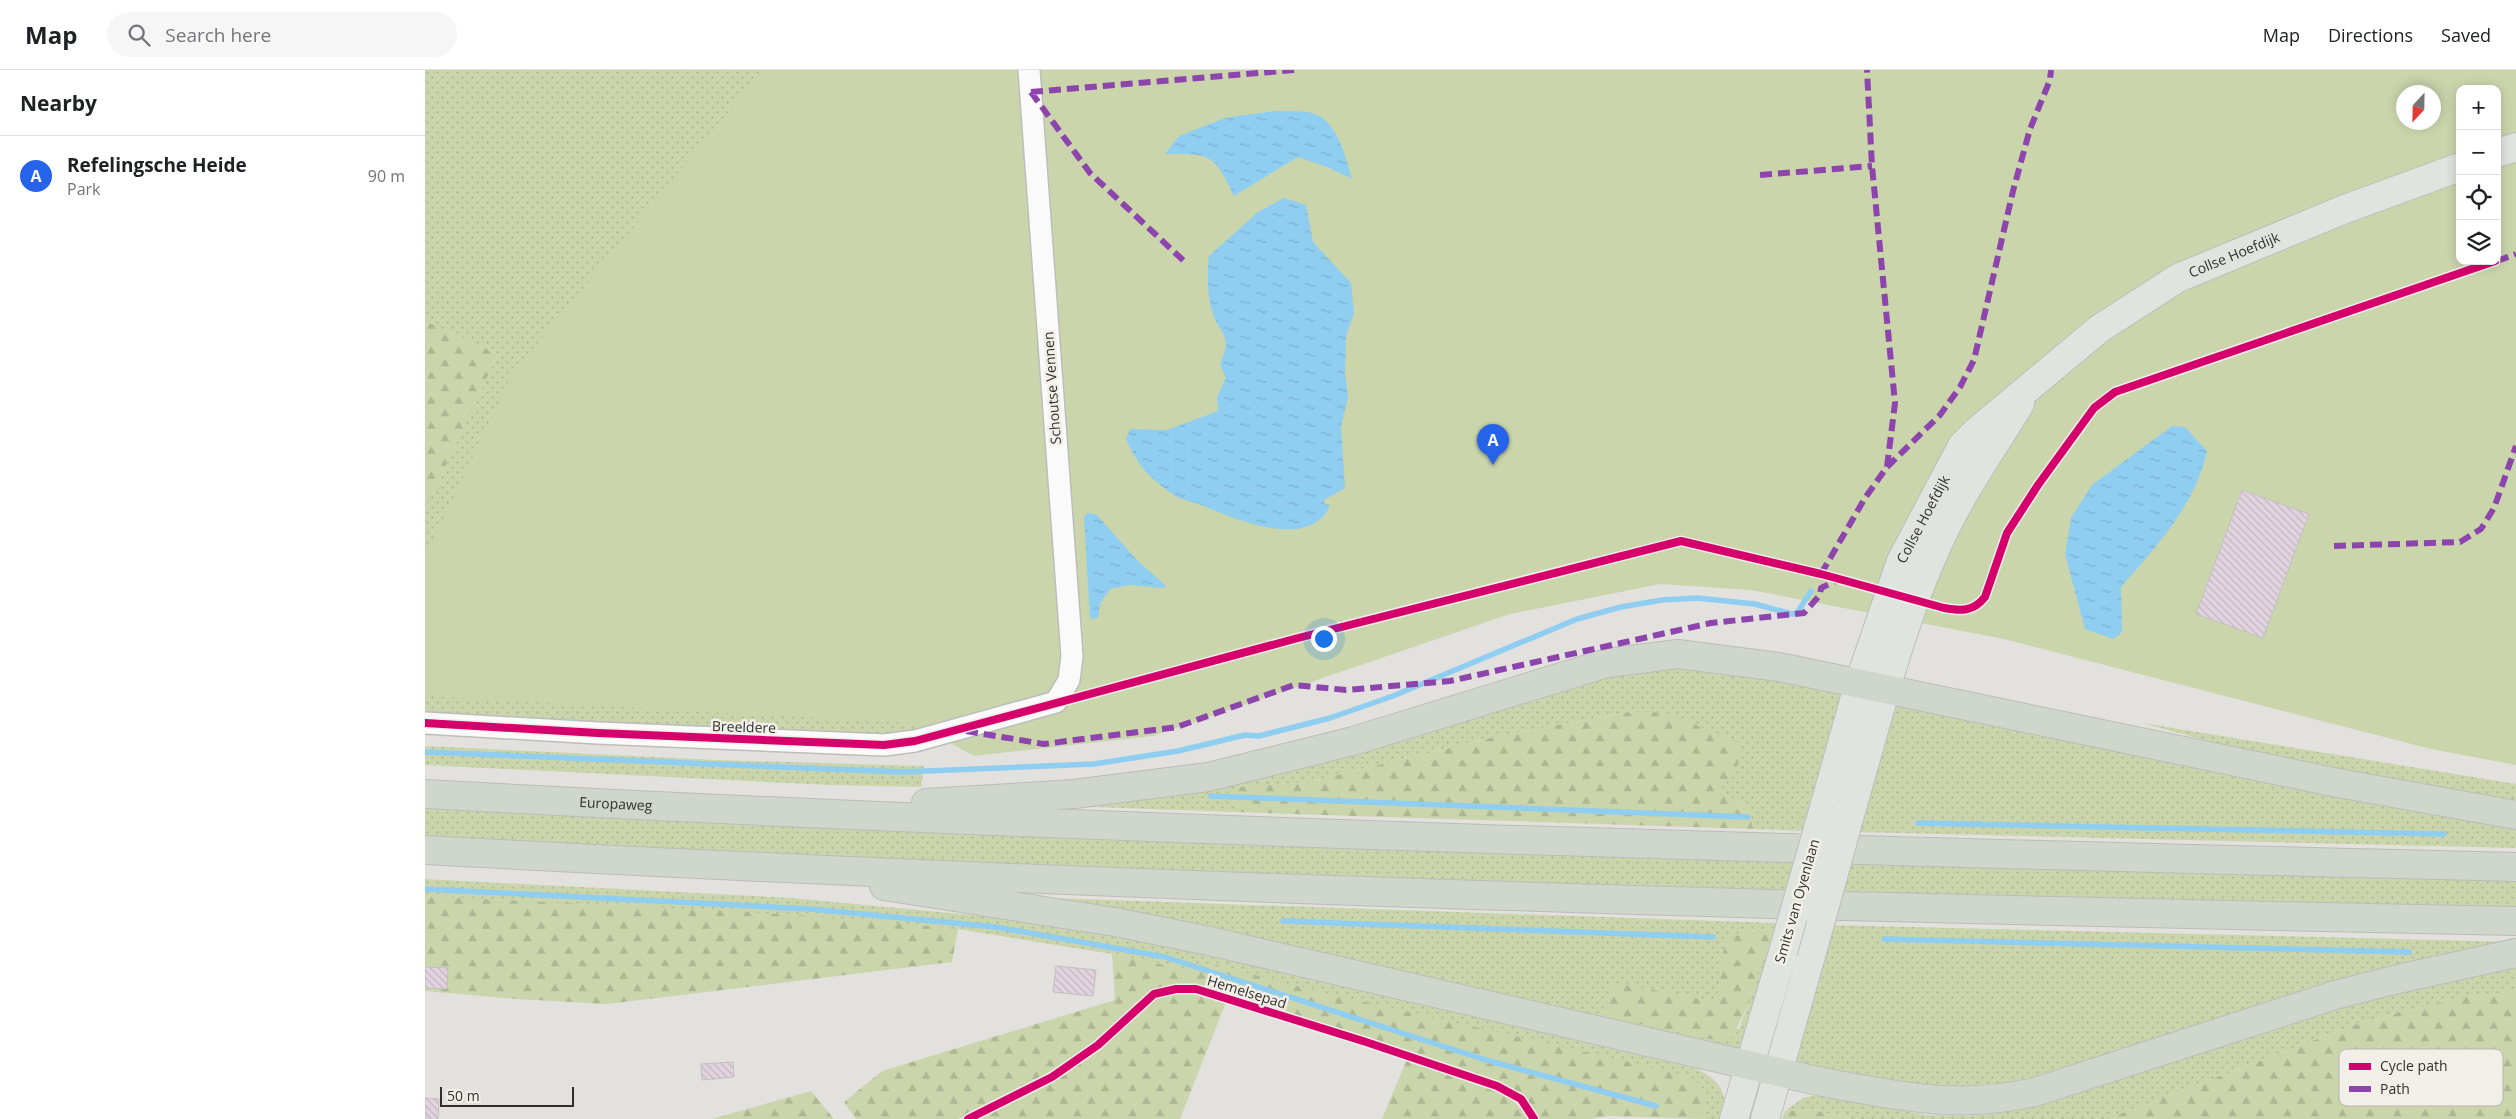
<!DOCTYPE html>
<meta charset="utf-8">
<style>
:root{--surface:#fff;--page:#f6f6f6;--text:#202124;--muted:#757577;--line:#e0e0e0;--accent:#2563eb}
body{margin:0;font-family:"Open Sans",sans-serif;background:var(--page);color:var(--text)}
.controls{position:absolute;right:15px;top:15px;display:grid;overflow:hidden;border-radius:10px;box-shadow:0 2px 12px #0003}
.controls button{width:45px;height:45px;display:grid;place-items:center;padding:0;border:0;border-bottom:1px solid var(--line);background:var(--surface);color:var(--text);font:25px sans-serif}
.compass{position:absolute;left:1971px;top:15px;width:45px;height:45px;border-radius:50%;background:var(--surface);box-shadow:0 2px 12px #0003;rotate:202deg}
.scale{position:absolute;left:15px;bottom:12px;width:134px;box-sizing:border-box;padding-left:5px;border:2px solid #31302e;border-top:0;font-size:14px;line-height:18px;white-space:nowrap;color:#31302e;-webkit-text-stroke:4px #f1efe8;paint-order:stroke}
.you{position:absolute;left:898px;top:568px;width:18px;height:18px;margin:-12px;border:4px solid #fff;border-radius:50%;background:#1a73e8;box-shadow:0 0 0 8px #1a73e833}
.badge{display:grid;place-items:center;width:32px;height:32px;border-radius:50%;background:var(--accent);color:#fff;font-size:16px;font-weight:700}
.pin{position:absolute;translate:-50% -41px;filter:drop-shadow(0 1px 2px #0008)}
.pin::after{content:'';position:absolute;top:26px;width:18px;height:15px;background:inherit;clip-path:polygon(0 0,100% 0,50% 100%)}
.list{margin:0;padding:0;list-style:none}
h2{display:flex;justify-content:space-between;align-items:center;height:65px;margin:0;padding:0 20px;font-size:21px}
h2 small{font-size:16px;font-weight:400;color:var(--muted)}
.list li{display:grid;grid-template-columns:32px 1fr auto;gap:15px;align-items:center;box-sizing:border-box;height:80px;padding:0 20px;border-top:1px solid var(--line)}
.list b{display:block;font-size:19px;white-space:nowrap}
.list p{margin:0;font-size:16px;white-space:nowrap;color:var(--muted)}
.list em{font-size:16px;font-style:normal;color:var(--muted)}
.icon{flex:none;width:28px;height:28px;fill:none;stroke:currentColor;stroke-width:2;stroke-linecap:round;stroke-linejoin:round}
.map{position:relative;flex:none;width:2091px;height:1049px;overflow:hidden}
header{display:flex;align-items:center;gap:30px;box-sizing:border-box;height:70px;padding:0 25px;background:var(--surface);border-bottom:1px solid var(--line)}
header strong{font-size:24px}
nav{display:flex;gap:28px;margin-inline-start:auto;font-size:18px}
.search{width:350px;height:45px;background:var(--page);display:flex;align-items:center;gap:12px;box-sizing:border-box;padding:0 18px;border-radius:28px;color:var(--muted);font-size:19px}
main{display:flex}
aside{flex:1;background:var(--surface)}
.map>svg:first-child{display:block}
</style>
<header>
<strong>Map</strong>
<div class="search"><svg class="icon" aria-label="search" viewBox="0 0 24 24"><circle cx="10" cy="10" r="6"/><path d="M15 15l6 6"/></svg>Search here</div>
<nav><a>Map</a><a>Directions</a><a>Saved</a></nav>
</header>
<main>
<aside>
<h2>Nearby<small></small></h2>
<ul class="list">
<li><span class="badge">A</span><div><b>Refelingsche Heide</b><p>Park</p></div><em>90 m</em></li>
</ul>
</aside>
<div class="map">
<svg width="2091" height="1049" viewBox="0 0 2091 1049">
<defs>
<pattern id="grass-dots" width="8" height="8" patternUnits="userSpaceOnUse" patternTransform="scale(1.25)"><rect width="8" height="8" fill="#cad5ac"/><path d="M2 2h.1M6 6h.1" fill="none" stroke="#aeb794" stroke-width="1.8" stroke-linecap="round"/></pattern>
<pattern id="forest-firs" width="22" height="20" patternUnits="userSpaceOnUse" patternTransform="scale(1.25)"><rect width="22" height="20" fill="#cad5ac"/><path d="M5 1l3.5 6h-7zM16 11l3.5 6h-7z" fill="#aeb794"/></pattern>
<pattern id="water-ripples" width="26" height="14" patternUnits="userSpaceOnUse" patternTransform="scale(1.25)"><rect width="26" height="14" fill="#8fcdf1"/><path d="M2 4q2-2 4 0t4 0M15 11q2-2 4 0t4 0" fill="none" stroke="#7cb0cf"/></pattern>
<pattern id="building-back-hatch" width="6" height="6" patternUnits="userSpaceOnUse" patternTransform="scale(1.25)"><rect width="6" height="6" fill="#e1d4df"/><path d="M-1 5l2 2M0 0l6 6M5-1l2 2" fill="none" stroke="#c2b6c0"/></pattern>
</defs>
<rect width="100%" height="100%" fill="#e2e1dd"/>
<!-- grass -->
<path fill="url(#grass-dots)" d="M 0,0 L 582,0 L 642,584 L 486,666 L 0,648 L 0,440 L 73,284 L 0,251 Z
M 1246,591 L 1416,622 L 1420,627 L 1393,723 L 1388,722 L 1377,761 L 1327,759 C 1327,735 1321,735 1301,726 L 1296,716 L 1238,642 L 1199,643 L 1078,665 L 883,712 L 811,717 L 810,742 L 613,735 L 1054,640 Z
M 1465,631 L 2091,757 L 2091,778 L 1432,762 Z
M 1717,653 L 2091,714 L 2091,735 L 1842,687 Z
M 0,676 L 291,690 L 499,696 L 496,717 L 404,715 L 0,695 Z
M 0,734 L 2091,806 L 2091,842 L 1001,813 L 0,770 Z
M 0,809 L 366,828 L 578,848 L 690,866 L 836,896 L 1269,998 C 1295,1009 1302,1021 1300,1049 L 1279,1049 L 1281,1033 L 792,895 L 769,901 L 687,884 L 533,859 L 470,853 L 0,826 Z
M 566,826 L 1352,853 L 1351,858 L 1324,861 L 1299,876 L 1293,928 L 1283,930 L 1187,913 L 1180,946 L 1314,959 L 1325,930 L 1334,895 L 1341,891 L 1343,895 L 1320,981 Z
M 1404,855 L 2091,872 L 1628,1008 L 1518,1023 L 1366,995 Z
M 2091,897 L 2091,921 L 2040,927 L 1940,951 L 1682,1049 L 1426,1049 L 1388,1040 L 1360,1041 L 1378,1028 L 1393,1025 L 1501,1045 L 1545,1046 L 1590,1041 L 1634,1030 L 1724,998 L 1921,935 Z"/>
<!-- forest -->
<path fill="url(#forest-firs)" d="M 0,251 L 73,284 L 0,440 Z
M 1238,642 L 1316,673 L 1311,704 L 1296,716 L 1301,726 C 1322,735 1327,735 1327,759 L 810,742 L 810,717 L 883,712 L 1078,665 L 1199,643 Z
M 0,826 C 177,836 356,840 533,859 L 527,892 L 182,934 L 92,929 L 0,921 Z
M 1351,858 L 1341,891 L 1334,895 L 1325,930 L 1307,969 L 1299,972 L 1179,946 L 1187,912 L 1282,930 L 1293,928 L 1299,876 L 1303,869 L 1324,861 Z
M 687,884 L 769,901 L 792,895 L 879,918 L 1264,1006 C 1283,1019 1282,1027 1279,1049 L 1183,1046 L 1166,1049 L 1114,1049 L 1099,1029 L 1075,1012 L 764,915 L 749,914 L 725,921 L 675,970 L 649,988 L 574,1031 L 533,1049 L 431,1049 L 419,1032 L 457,1001 L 690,930 Z
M 2091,921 L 2091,1049 L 1682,1049 L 1940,951 L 2040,927 Z
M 766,923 L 801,932 L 755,1049 L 553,1049 L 643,1001 L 669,984 L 726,932 L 744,924 Z
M 982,989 C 1023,1002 1080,1011 1104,1049 L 957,1049 Z
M 386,1021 L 409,1049 L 287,1049 Z
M 1388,1040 L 1426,1049 L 1357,1049 L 1360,1041 Z"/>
<!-- park -->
<path fill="#cad5ac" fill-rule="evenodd" d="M 338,0 L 2091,0 L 2091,695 L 2006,679 L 1579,569 L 1326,520 L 1235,514 L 1085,544 L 728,666 L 549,686 L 488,653 L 0,626 L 0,487 L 88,303 ZM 2035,19 L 2072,19 L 2072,191 L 2035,191 ZM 1978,22 L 2008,22 L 2008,52 L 1978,52 Z"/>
<!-- water -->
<path fill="url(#water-ripples)" d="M 848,41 C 860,42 875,40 887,43 C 912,49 921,88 927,109 L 902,97 L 873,87 L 809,126 C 789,83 786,84 740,84 L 754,66 L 800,48 Z
M 859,128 L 881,135 L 888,172 L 926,213 L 929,243 L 921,266 L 920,303 L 923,327 L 916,357 L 920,418 L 899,430 L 899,433 L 905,436 C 884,482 808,448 776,435 C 769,432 761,431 754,428 C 745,423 734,414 726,407 C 715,397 707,382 701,369 L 705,359 L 742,360 L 793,341 L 792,327 L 801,308 L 795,294 C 808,265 797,268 788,244 C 782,227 782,203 784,186 L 833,142 Z
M 1747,356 L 1760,357 L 1782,381 C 1771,434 1731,477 1696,517 L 1697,562 L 1688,569 L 1660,559 L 1640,484 L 1646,448 L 1667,415 Z
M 663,443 L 671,444 L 712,490 L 742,517 L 736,518 L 705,515 L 685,519 L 675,534 L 673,548 L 665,549 L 659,447 Z"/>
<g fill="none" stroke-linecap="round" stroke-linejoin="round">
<!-- stream -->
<path stroke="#8fcdf1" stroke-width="5.5" d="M 0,682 L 477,702 L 669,694 L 753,681 L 820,665 L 834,666 L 905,648 L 968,626 L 1152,549 L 1196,537 L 1237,530 L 1272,528 L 1330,534 L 1367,544 L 1372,543 L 1386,521
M 786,726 L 1323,747
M 1493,753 L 2019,764
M 0,819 L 385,839 L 571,857 L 740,887 L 1061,990 L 1231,1036
M 858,851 L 1288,867
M 1459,869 L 1984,882"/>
</g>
<!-- building -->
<path fill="url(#building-back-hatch)" stroke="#c1c0bf" d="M 1817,420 L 1884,444 L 1838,568 L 1771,544 Z
M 631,896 L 671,900 L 668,926 L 628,922 Z
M 0,897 L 23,898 L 22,919 L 0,918 Z
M 308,992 L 309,1007 L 277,1010 L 276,994 Z
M 0,1028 L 14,1029 L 13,1049 L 0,1049 Z"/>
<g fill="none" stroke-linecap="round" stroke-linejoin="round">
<!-- minor casing -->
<g stroke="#bdbdba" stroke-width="24">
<path id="minor" d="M 0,653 L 173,663 L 459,675 L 490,671 L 631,632 L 644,610 L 647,586 L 604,0"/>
</g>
<!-- major casing -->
<g stroke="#bcbcba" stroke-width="30">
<g id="major">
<path d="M 2072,83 L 2091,77"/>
<path id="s1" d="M 1400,734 L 1434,613 L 1476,491 L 1537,376 L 1553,360 L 1674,259 L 1753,208 L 1920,139 L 2035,97"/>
<path d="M 1428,734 C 1456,638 1479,540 1524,451 C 1545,410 1571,373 1595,334"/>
<path d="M 1309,1049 L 1358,882"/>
<path d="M 1340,1049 L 1396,850"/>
</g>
</g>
<!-- highway casing -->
<g stroke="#bcbcba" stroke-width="30">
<g id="highway">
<path id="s2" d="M 0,724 C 696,762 1394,780 2091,797"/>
<path d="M 501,733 L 649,724 L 783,707 L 928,671 L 1182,593 L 1253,584 L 1354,597 L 1913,713 L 2091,745"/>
<path d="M 0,780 C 472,806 945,823 1418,836 C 1642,843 1867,845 2091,851"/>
<path d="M 459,816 L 690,852 L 784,871 L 1397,1012 C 1473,1026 1533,1040 1610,1022 L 1910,925 L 1973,909 L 2091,883"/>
</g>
</g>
<!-- minor -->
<use href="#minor" stroke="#fbfafa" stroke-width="21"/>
<!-- major -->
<use href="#major" stroke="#e0e4de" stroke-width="28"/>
<!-- highway -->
<use href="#highway" stroke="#cfd6cb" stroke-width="28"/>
<!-- major-bridge casing -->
<g stroke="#bcbcba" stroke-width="30" stroke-linecap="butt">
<path id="major-bridge" d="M 1396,850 L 1428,734
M 1358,882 L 1400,734"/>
</g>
<!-- major-bridge -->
<use href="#major-bridge" stroke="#e0e4de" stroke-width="28"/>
<!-- quiet -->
<path stroke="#8e44ad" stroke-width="6" stroke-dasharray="12 6" stroke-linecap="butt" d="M 606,22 L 870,0
M 606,22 L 665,103 L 761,193
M 1335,105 L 1447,96
M 2072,191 L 2091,184
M 1462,397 L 1515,345 L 1535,317 L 1549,290 L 1588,121 L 1605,59 L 1625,10 L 1626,0
M 1909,476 L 2035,472 L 2056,459 L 2069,438 L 2091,376
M 1396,504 L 1440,428 L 1462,397 L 1470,333 L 1447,96 L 1442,0
M 541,661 L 619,674 L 752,657 L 869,615 L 921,620 L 1025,611 L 1286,553 L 1379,543 L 1395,525 L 1396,518 L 1415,509"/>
<!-- cycleway casing -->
<g stroke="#f1efe8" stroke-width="11">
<path id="cycleway" d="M 0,653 L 173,663 L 459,675 L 490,671 L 873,568 L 1256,471 L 1396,504 L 1519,538 C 1536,541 1548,542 1560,527 L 1582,463 L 1613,415 L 1669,338 L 1690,322 L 2070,191
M 543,1049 L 627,1007 L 673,975 L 729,924 L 751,919 L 771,919 L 941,972 L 1072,1016 L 1096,1029 L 1109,1049"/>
</g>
<!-- cycleway -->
<use href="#cycleway" stroke="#d6006c" stroke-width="8"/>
</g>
<g text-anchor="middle" stroke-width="5" stroke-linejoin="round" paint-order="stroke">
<!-- street labels -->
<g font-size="14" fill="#31302e" stroke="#f1efe8">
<text dy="5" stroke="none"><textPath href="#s1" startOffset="720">Collse Hoefdijk</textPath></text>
<text transform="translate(627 318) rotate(-94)" y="5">Schoutse Vennen</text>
<text dy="5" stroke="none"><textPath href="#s1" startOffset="302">Collse Hoefdijk</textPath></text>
<text transform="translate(319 657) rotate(2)" y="5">Breeldere</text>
<text dy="5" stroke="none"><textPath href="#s2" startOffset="191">Europaweg</textPath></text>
<text transform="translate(1372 831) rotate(-74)" y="5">Smits van Oyenlaan</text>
<text transform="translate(822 922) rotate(17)" y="5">Hemelsepad</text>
</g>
</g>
<!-- legend -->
<rect x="1914" y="979" width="164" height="57" rx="8" fill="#f1efe8" stroke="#b7b6b0" stroke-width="1"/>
<rect x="1924" y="993" width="22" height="7" fill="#d6006c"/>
<rect x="1924" y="1016" width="22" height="6" fill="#8e44ad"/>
<g font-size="14" fill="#31302e">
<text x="1955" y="1001">Cycle path</text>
<text x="1955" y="1024">Path</text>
</g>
</svg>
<div class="controls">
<button>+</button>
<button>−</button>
<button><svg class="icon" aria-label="locate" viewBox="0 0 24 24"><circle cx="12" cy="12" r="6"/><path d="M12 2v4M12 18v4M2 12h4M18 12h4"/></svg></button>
<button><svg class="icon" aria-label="layers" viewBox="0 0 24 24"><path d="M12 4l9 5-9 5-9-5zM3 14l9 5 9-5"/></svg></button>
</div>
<svg class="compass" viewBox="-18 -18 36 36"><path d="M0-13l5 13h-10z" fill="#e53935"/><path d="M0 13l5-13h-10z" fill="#757577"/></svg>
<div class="scale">50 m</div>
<div class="you"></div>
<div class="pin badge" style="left:1068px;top:395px">A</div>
</div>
</main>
